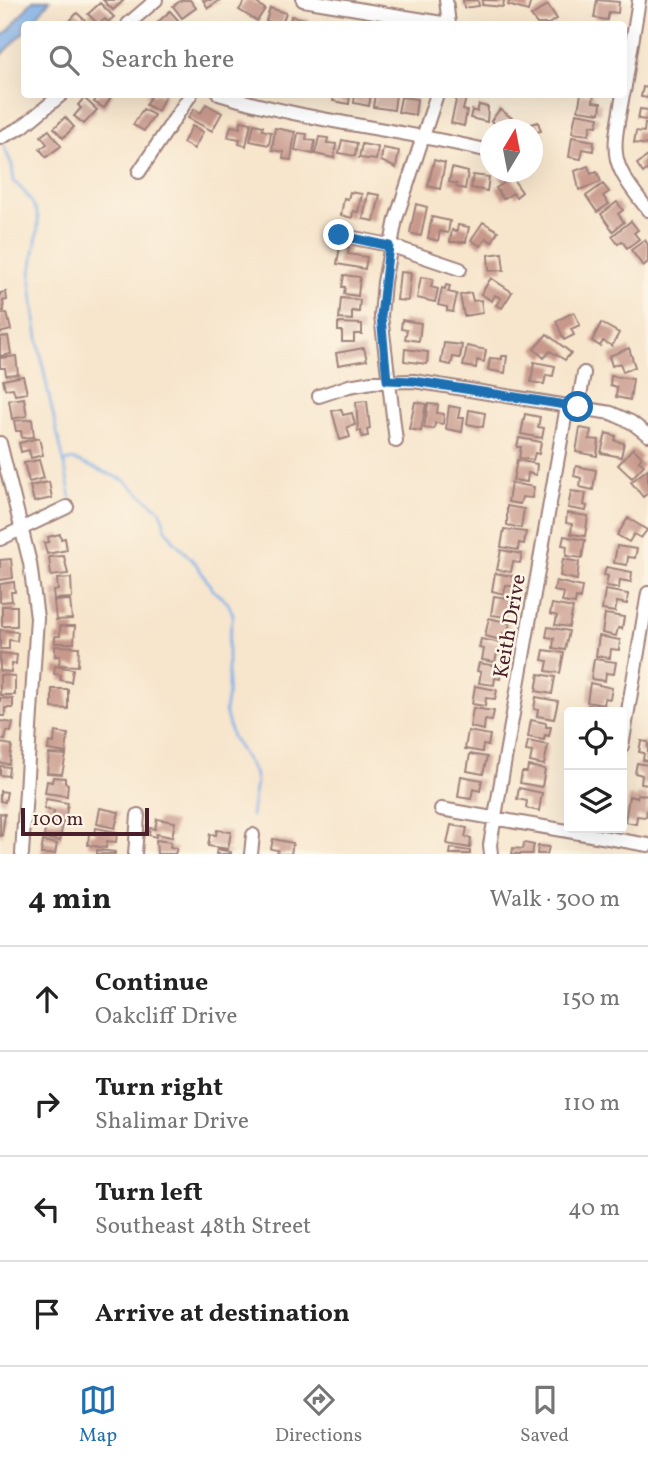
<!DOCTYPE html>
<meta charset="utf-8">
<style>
:root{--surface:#fff;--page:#f2f2f2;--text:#222;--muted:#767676;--line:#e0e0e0;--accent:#1f6fb2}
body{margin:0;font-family:Vollkorn,serif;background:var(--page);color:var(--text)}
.controls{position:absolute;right:21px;bottom:21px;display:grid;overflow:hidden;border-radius:7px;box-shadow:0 7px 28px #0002}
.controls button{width:63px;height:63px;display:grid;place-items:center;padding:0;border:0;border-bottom:2px solid var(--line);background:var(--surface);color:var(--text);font:35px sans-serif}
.compass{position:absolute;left:480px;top:119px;width:63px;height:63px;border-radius:50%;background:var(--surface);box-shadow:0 7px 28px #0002;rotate:10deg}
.scale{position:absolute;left:21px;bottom:18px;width:128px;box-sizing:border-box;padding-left:7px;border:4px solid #4a1f2b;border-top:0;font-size:19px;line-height:24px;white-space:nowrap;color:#4a1f2b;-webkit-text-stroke:5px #fcf5e5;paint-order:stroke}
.stop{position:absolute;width:21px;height:21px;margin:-16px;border:5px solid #1f6fb2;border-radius:50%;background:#fff}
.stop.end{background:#1f6fb2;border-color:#fff;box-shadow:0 2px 7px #0008}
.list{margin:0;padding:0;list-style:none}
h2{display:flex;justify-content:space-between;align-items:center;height:91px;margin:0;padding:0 28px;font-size:30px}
h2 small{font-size:23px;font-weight:400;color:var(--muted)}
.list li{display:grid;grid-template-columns:46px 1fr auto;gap:21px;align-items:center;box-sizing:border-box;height:105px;padding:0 28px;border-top:2px solid var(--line)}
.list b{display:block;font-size:26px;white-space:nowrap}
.list p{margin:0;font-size:23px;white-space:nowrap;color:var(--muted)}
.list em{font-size:23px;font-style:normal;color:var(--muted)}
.icon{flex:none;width:38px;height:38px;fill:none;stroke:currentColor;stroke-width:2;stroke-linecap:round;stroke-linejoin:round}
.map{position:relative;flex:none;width:648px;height:854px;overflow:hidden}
.search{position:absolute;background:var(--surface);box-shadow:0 7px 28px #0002;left:21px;right:21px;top:21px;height:77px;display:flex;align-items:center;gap:18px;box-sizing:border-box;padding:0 24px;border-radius:7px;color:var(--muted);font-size:26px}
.sheet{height:511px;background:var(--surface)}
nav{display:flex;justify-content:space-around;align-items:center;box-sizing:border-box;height:98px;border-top:2px solid var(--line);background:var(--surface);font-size:19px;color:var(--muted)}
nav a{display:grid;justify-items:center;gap:4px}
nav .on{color:var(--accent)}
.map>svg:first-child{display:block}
</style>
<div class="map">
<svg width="648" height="854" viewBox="0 0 648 854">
<rect width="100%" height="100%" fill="#fcf5e5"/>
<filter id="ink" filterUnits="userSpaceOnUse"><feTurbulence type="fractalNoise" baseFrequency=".0143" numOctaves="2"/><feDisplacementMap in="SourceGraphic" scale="14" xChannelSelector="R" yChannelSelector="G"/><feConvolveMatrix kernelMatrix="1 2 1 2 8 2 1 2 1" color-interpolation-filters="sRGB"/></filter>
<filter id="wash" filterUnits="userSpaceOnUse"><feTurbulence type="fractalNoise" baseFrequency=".00686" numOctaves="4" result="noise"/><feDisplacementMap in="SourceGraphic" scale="28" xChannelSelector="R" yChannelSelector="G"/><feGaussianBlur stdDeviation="1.57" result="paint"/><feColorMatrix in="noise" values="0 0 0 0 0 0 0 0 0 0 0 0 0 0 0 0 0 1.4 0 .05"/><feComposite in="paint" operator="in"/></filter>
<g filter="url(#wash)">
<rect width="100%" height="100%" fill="#f7e5cc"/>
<!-- water -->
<path fill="#7dafe9" stroke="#64678a" stroke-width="2" d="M 33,0 L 50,0 L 31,24 L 24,24 L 24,32 L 0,57 L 0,37 L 9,30 Z"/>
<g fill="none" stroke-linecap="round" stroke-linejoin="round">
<!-- stream -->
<path stroke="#7dafe9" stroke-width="2.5" d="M 3,145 L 12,165 L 14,182 C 23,189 36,205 38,217 C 40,233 30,262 31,281 C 36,343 50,402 64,462 L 74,460 L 124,480 L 161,511 L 165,527 L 174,541 L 196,564 L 214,591 L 228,603 L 233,614 L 228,644 L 228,693 L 225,711 L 232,737 L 254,772 L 256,781 L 251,816
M 64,462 L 71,498"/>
</g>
<g id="blocks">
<!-- building -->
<path fill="#c7988b" d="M 103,0 L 124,0 L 113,10 Z
M 182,0 L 190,0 L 196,8 L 182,18 L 173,6 Z
M 203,0 L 220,0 L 208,8 Z
M 246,0 L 252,0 L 265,9 L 257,21 L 239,10 Z
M 463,0 L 478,0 L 479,6 L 464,8 Z
M 483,0 L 504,0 L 503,7 L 482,5 Z
M 510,0 L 531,0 L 528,11 L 508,5 Z
M 597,0 L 619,2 L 618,13 L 609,12 L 607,20 L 594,18 Z
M 100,3 L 114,17 L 108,22 L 105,19 L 98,24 L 88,14 Z
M 548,5 L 557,19 L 548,24 L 537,24 L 531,16 Z
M 270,8 L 286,13 L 282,24 L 266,21 Z
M 170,11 L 179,21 L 175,24 L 160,24 L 158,22 Z
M 77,13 L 89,24 L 67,24 Z
M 291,16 L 309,20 L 308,24 L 290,24 Z
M 326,20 L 340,23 L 340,24 L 318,24 L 318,22 L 325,23 Z
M 643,87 L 648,88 L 648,98 L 641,97 Z
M 99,94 L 113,94 L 104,108 L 94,102 Z
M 145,94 L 166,94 L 158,111 L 146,105 L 150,97 Z
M 334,94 L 350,94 L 349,104 L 333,101 Z
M 355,94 L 371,94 L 369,106 L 354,103 Z
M 375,94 L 396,94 L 394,110 L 373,107 Z
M 581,94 L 594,94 L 593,102 L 601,103 L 600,113 L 578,110 Z
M 457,96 L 466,98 L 463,110 L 467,111 L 464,126 L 451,123 Z
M 401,97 L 417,99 L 415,115 L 398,112 Z
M 84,98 L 97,110 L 84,124 L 74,116 L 81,108 L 78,105 Z
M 206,104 L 222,113 L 212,131 L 188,118 L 194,109 L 201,113 Z
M 479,105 L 488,107 L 487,122 L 470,118 L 472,110 L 477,112 Z
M 143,109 L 154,115 L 144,131 L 133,125 Z
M 500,109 L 513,119 L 505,130 L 491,121 Z
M 640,109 L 648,110 L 648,120 L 638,119 Z
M 576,113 L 599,117 L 597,126 L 591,125 L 589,135 L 572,133 Z
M 65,117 L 74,127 L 63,138 L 54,128 Z
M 241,121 L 251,123 L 246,146 L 239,144 L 240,139 L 228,137 L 231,126 L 240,128 Z
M 538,122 L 541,131 L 536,132 L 538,139 L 532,141 L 532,130 L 512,130 Z
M 254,124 L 263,126 L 262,130 L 271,132 L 269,145 L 250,141 Z
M 645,124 L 648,124 L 648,145 L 634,143 L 636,131 L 644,132 Z
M 192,126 L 203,132 L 194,149 L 183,143 Z
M 275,128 L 295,132 L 291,160 L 283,159 L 284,152 L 272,150 Z
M 49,130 L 61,146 L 46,157 L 40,149 L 47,144 L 41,136 Z
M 298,133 L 307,134 L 306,139 L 315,141 L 313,154 L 295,150 Z
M 319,137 L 328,138 L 327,143 L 336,144 L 334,158 L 315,154 Z
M 572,137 L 594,141 L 593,151 L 583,149 L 581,159 L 569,157 Z
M 342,140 L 357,143 L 355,156 L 339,153 Z
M 362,144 L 378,147 L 376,160 L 359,158 Z
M 383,148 L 399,151 L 396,168 L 381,161 Z
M 648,156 L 648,169 L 643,173 L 637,164 Z
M 434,160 L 445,163 L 440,189 L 428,186 Z
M 588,166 L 591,174 L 597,172 L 601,182 L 579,190 L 575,171 Z
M 452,168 L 468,172 L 465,189 L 456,187 L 457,184 L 449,182 Z
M 505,172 L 508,172 L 522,192 L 516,197 L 513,193 L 503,199 L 496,188 L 504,183 L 499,176 Z
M 473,175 L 489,177 L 487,191 L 471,188 Z
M 603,184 L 609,192 L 603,196 L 609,204 L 597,212 L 586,196 Z
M 350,192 L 362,194 L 358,212 L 353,211 L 352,218 L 341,215 L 344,198 L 348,199 Z
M 368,193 L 380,195 L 374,221 L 363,219 Z
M 617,202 L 623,210 L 618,214 L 624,222 L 613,231 L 601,214 Z
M 416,204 L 427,207 L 421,236 L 410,233 Z
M 432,217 L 450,221 L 448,233 L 440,231 L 438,241 L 428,238 Z
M 631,221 L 638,230 L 634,233 L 639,239 L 627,248 L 622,241 L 618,244 L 612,236 Z
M 483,222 L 498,231 L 492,242 L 486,238 L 481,246 L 471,240 Z
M 458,225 L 469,227 L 466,242 L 450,242 L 452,230 L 457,231 Z
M 645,240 L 648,245 L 648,262 L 643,266 L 631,250 Z
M 340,246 L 349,247 L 348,254 L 367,257 L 365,269 L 337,264 Z
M 502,253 L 504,270 L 489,271 L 488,255 Z
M 400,272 L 411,273 L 408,301 L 397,300 Z
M 344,275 L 360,277 L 358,296 L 344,294 L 345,287 L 342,287 Z
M 421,277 L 433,279 L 431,287 L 438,289 L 435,302 L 417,298 Z
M 491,278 L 512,292 L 502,308 L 496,305 L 501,298 L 495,295 L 492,301 L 481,294 Z
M 446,285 L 450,286 L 448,292 L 457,294 L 453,312 L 447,311 L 447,307 L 438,305 L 442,288 L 445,289 Z
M 6,292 L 7,300 L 3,301 L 4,311 L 0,312 L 0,293 Z
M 471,293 L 473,301 L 481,300 L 483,313 L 464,316 L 460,295 Z
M 341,298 L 360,300 L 359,312 L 352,311 L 352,320 L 339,319 Z
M 574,312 L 580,325 L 571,329 L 574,335 L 564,340 L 556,321 Z
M 7,313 L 11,330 L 0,333 L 0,314 Z
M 402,320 L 421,323 L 419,341 L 405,339 L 407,330 L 401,329 Z
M 338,323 L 362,324 L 362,334 L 354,334 L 354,342 L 342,342 L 342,331 L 338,331 Z
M 601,323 L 619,333 L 612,346 L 603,341 L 600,346 L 592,341 Z
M 547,334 L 571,353 L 565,360 L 550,351 L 544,358 L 534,349 Z
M 8,336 L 11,354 L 0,356 L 0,337 Z
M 444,343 L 462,345 L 460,358 L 453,357 L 451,365 L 441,363 Z
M 467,346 L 486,350 L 484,362 L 477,360 L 476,368 L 463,366 Z
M 364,348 L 367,360 L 338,365 L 336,353 Z
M 629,348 L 635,367 L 623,372 L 620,363 L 612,366 L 609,356 Z
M 405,349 L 428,352 L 427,364 L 404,361 Z
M 16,356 L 18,374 L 6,375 L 5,368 L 0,368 L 0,358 Z
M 502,356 L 507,356 L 505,373 L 488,370 L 490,358 L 502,359 Z
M 534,362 L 555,366 L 553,376 L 546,375 L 544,384 L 531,382 Z
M 23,376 L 27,393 L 15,395 L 13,388 L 5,389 L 3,380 Z
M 611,376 L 633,379 L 630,400 L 616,397 L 617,387 L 610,385 Z
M 24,398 L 27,416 L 12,419 L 9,400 Z
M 367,401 L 370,429 L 367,430 L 368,436 L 362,437 L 361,431 L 358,431 L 356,402 Z
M 415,402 L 426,404 L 421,431 L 409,429 Z
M 428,404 L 438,405 L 437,413 L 444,414 L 443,424 L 435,423 L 434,429 L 424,428 Z
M 449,406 L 460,408 L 458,418 L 464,418 L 462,432 L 446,429 Z
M 341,409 L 343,415 L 352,413 L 355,425 L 347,427 L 350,437 L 340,440 L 332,411 Z
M 469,410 L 485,413 L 483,427 L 467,424 Z
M 525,414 L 540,417 L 538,427 L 544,428 L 542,438 L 521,434 Z
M 32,419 L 34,437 L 22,438 L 21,431 L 16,431 L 14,421 Z
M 580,428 L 591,430 L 589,439 L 599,440 L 597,456 L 576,452 Z
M 606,433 L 616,436 L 615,441 L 624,443 L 621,457 L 601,453 Z
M 39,438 L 43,455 L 31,458 L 29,450 L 21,452 L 19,443 Z
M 519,438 L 541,442 L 539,454 L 535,453 L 533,460 L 519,458 L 521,447 L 517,447 Z
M 633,448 L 642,457 L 639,461 L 644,465 L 632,478 L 618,465 Z
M 39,460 L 44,478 L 29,482 L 24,463 Z
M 517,460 L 537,464 L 536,475 L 528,473 L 527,482 L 513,480 Z
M 576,466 L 596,470 L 593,490 L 580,487 L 581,478 L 574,476 Z
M 648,469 L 648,493 L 643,497 L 631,482 Z
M 49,482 L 52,498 L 34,502 L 30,486 Z
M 511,483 L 534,487 L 532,498 L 522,497 L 520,504 L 508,502 Z
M 571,491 L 586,493 L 584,505 L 587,506 L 586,511 L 568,508 Z
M 507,506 L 524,509 L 521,528 L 507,525 Z
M 567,513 L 588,516 L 585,536 L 571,534 L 572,524 L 566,523 Z
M 628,518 L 647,530 L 641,538 L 634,534 L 629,542 L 617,535 Z
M 504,529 L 526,532 L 524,544 L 519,543 L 518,550 L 501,547 Z
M 60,534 L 61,539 L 65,538 L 67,550 L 47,554 L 44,543 L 49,542 L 48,537 Z
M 564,536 L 585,540 L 582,558 L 566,556 L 567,546 L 562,545 Z
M 617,546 L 637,549 L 635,558 L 628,557 L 627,565 L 614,563 Z
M 501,550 L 522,554 L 520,563 L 513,562 L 511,572 L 497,570 Z
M 64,556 L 68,574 L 51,576 L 49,557 Z
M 11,559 L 13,578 L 0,580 L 0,560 Z
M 563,559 L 579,562 L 577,580 L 560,576 Z
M 606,567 L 632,572 L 631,582 L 620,580 L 619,588 L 606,586 L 608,576 L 604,575 Z
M 495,573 L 517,577 L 515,587 L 506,585 L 504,594 L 492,591 Z
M 71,578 L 72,598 L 54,599 L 53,591 L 58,590 L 57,579 Z
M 556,581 L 582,587 L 580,599 L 576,598 L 575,604 L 562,602 L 564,593 L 554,591 Z
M 14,582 L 15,592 L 11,592 L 12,601 L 0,602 L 0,584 Z
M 605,590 L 628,594 L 627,604 L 617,602 L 615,612 L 602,610 Z
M 494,596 L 514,599 L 512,611 L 507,610 L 506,617 L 491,615 Z
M 70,600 L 72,619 L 56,620 L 54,601 Z
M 552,604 L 573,608 L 569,627 L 555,625 L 557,616 L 550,614 Z
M 2,606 L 17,606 L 17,626 L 2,626 Z
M 605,614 L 624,617 L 622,629 L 618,628 L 616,636 L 602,633 Z
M 489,618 L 510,623 L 507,634 L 503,633 L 501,640 L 485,636 Z
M 60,626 L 75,626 L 74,643 L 55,643 L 55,636 L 60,636 Z
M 548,627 L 569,631 L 565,650 L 553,648 L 554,638 L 546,637 Z
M 0,630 L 18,632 L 17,641 L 9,640 L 9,649 L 0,649 Z
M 599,636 L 620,640 L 619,650 L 611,649 L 610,658 L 596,656 Z
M 481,639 L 506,644 L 504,654 L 497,653 L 495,662 L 482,660 L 484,649 L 479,648 Z
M 55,646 L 79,647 L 78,666 L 59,665 L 60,656 L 55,656 Z
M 544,650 L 564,653 L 560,673 L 546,671 L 548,661 L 542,660 Z
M 0,653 L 17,655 L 16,664 L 12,663 L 11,672 L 0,671 Z
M 594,659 L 616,662 L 614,674 L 606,673 L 605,681 L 591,679 Z
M 479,663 L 502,667 L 500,679 L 495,678 L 494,685 L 479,683 L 481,672 L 477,671 Z
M 55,666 L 73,669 L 71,682 L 60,680 L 61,675 L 54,674 Z
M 539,674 L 555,677 L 552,694 L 536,691 Z
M 0,675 L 15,676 L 15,695 L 0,695 Z
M 590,683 L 612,688 L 610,699 L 605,698 L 604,705 L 587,702 Z
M 475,686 L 497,690 L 495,699 L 486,698 L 485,706 L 472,704 Z
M 52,689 L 68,689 L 68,709 L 52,708 Z
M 536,697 L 558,701 L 554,719 L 537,716 L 538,710 L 534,709 Z
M 0,698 L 13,699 L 13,708 L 5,708 L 5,716 L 0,716 Z
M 588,705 L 609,708 L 608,712 L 587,712 Z
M 473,708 L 494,711 L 492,721 L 485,720 L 484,730 L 470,727 Z
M 531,720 L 546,723 L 546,727 L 551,727 L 549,736 L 545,735 L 544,740 L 528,737 Z
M 0,721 L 13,723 L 11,732 L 7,731 L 5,740 L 0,739 Z
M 468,731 L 490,735 L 488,746 L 483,745 L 482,752 L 465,749 Z
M 55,732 L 68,734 L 66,753 L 48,750 L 49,742 L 54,743 Z
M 528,741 L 548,745 L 544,765 L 530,762 L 532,752 L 526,751 Z
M 641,741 L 648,742 L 648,761 L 643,760 L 644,753 L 639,752 Z
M 0,743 L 12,745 L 9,764 L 0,763 Z
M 49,754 L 66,755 L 62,774 L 47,773 Z
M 470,754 L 487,757 L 483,774 L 467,771 Z
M 637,763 L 648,765 L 648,785 L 641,784 L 642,775 L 635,773 Z
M 0,766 L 9,767 L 8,776 L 0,775 Z
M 528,766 L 545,769 L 542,787 L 520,783 L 522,772 L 527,772 Z
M 461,776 L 482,780 L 480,791 L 473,789 L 471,799 L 458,797 Z
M 53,777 L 65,778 L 65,783 L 68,784 L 67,796 L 45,793 L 47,781 L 52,782 Z
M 519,788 L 542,793 L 539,811 L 526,808 L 527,801 L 517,799 Z
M 0,791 L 7,792 L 5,802 L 0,801 Z
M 638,794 L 648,796 L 646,817 L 637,816 L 636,824 L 625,822 L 629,796 L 637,798 Z
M 46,799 L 68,803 L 65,820 L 53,818 L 54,811 L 44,809 Z
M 100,808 L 119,812 L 115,828 L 97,824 Z
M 0,813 L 5,814 L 2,836 L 0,836 Z
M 157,819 L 175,822 L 172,837 L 156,834 L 156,837 L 149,835 L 150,828 L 155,829 Z
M 46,820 L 63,822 L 60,841 L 44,838 Z
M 451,825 L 467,828 L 465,837 L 471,838 L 470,848 L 447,844 Z
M 96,828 L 117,832 L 116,842 L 107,841 L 106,848 L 88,845 L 89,833 L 95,834 Z
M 217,830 L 231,832 L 228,849 L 208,846 L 210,834 L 216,835 Z
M 273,839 L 293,843 L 291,854 L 277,854 L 278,850 L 271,849 Z
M 156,840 L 171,842 L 170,847 L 177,848 L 175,854 L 157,854 Z
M 43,841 L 57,844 L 55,854 L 41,854 Z
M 524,843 L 534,845 L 532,854 L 512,854 L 513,848 L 523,849 Z
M 538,846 L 549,847 L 547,854 L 537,854 Z
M 451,848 L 470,851 L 470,854 L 450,854 Z
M 217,849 L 231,852 L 231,854 L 216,854 Z
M 97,850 L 115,852 L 115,854 L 97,854 Z"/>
</g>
</g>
<g filter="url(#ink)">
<use href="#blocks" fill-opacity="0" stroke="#a0827c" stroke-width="2"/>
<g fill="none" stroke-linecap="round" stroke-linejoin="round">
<!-- minor casing -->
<g stroke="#a0827c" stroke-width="16">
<path id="minor" d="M 303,0 L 448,24
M 446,0 L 449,24
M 128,24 L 156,0
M 624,92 L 639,0
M 219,94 C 306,121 397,129 485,150
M 623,94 C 612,157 608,159 648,210
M 0,138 L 22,127 L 62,94
M 139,172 L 191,94
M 339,235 L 389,245 L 460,269
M 319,396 L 349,386 L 372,382 L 414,381 L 611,413 L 631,422 L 648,435
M 578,407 L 584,373
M 396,441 L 381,316 L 384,282 L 396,219 L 437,94
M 0,443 L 30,563 L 37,618 L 22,854
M 0,539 L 67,507
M 622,746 L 648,593
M 441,809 L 648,845
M 135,854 L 138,815
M 251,854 L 253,835
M 491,854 L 490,845 L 567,406"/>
</g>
<!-- minor -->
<use href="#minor" stroke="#fff" stroke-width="12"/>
</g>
</g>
<g fill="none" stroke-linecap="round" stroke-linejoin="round" filter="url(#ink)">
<!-- route -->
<path stroke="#1f6fb2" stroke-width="9" d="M 339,235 L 389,246 L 381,316 L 387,380 L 414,381 L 578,407"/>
</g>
<g text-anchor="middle" stroke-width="5" stroke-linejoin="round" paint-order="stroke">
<!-- street labels -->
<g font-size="21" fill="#4a1f2b" stroke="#fcf5e5">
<text transform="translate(509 626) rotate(-80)" y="7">Keith Drive</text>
</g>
</g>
</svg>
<div class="controls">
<button><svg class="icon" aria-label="locate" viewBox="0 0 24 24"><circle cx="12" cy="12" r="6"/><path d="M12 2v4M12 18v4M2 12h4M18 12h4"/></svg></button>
<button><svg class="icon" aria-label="layers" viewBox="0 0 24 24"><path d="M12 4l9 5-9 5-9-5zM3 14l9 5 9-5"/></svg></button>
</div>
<svg class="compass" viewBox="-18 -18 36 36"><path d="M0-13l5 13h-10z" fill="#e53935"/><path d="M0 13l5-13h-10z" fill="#767676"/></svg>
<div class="scale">100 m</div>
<div class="stop" style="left:578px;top:407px"></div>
<div class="stop end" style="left:339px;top:235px"></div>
<div class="search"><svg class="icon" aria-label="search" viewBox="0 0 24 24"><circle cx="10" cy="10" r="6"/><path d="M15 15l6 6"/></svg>Search here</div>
</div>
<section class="sheet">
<h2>4 min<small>Walk · 300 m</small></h2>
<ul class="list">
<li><svg class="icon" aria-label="ahead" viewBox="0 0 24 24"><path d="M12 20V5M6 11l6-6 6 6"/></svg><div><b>Continue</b><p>Oakcliff Drive</p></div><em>150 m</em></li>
<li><svg class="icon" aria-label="right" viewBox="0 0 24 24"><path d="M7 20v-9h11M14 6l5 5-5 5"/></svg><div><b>Turn right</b><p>Shalimar Drive</p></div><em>110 m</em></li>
<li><svg class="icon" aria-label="left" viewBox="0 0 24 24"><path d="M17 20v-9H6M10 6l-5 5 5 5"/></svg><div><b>Turn left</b><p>Southeast 48th Street</p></div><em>40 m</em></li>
<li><svg class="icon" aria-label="arrive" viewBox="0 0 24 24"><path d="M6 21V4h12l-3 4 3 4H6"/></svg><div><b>Arrive at destination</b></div></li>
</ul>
</section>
<nav>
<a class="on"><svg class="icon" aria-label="map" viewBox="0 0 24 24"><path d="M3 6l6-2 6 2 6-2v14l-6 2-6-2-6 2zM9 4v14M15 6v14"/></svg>Map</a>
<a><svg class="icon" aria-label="directions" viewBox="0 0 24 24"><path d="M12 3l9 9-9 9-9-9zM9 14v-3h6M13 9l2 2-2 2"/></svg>Directions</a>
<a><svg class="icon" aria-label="saved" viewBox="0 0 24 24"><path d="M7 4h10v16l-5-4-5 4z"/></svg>Saved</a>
</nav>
